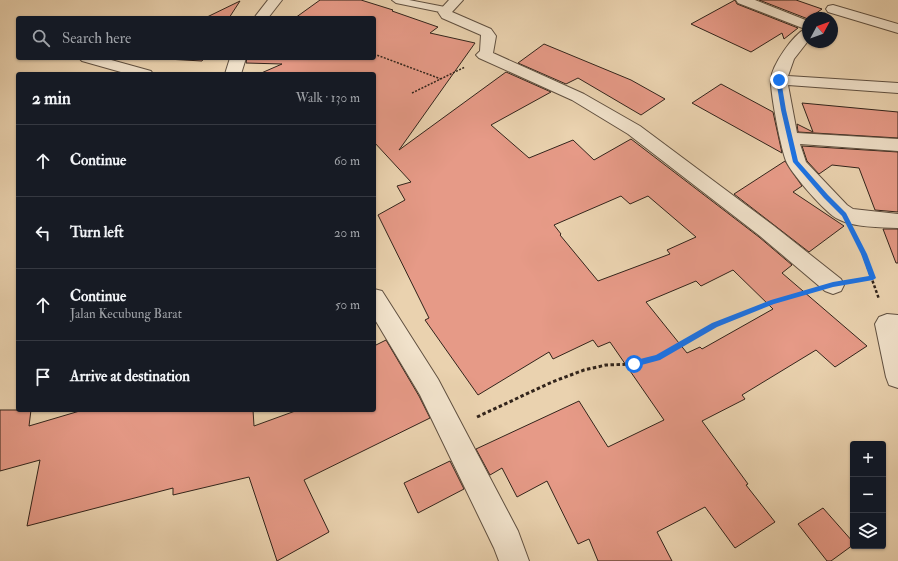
<!DOCTYPE html>
<meta charset="utf-8">
<style>
:root{--surface:#171b24;--page:#20242c;--text:#f1f3f6;--muted:#9ea1a6;--line:#363941}
body{margin:0;font-family:"IM FELL Double Pica",serif;background:var(--page);color:var(--text)}
.controls{position:absolute;right:12px;bottom:12px;display:grid;overflow:hidden;border-radius:4px;box-shadow:0 1px 3px #0004}
.controls button{width:36px;height:36px;display:grid;place-items:center;padding:0;border:0;border-bottom:1px solid var(--line);background:var(--surface);color:var(--text);font:20px sans-serif}
.compass{position:absolute;left:802px;top:12px;width:36px;height:36px;border-radius:50%;background:var(--surface);box-shadow:0 1px 3px #0004;rotate:49deg}
.stop{position:absolute;width:12px;height:12px;margin:-9px;border:3px solid #1a73e8;border-radius:50%;background:#fff}
.stop.end{background:#1a73e8;border-color:#fff;box-shadow:0 1px 4px #0008}
.list{margin:0;padding:0;list-style:none}
h2{display:flex;justify-content:space-between;align-items:center;height:52px;margin:0;padding:0 16px;font-size:17px}
h2 small{font-size:13px;font-weight:400;color:var(--muted)}
.list li{display:grid;grid-template-columns:26px 1fr auto;gap:12px;align-items:center;box-sizing:border-box;height:72px;padding:0 16px;border-top:1px solid var(--line)}
.list b{display:block;font-size:15px;white-space:nowrap}
.list p{margin:0;font-size:13px;white-space:nowrap;color:var(--muted)}
.list em{font-size:13px;font-style:normal;color:var(--muted)}
.icon{flex:none;width:22px;height:22px;fill:none;stroke:currentColor;stroke-width:2;stroke-linecap:round;stroke-linejoin:round}
.map{position:relative;flex:none;width:898px;height:561px;overflow:hidden}
.search{position:absolute;background:var(--surface);box-shadow:0 1px 3px #0004;left:16px;top:16px;width:360px;height:44px;display:flex;align-items:center;gap:10px;box-sizing:border-box;padding:0 14px;border-radius:4px;color:var(--muted);font-size:15px}
.panel{position:absolute;background:var(--surface);box-shadow:0 1px 3px #0004;left:16px;top:72px;width:360px;height:340px;border-radius:4px}
.map>svg:first-child{display:block}
</style>
<div class="map">
<svg width="898" height="561" viewBox="0 0 898 561">
<rect width="100%" height="100%" fill="#ead2af"/>
<filter id="stains"><feTurbulence type="fractalNoise" baseFrequency=".005" numOctaves="4"/><feColorMatrix values="0 0 0 0 .2 0 0 0 0 .09 0 0 0 0 .02 0 0 0 .5 -.17"/></filter>
<radialGradient id="worn" r=".72"><stop offset=".6" stop-color="#630" stop-opacity="0"/><stop offset="1" stop-color="#630" stop-opacity=".3"/></radialGradient>
<!-- building -->
<path fill="#e69a87" stroke="#32241b" fill-rule="evenodd" d="M 320,0 L 361,0 L 393,10 L 392,11 L 438,27 L 430,33 L 475,43 L 399,150 L 506,72 L 551,92 L 491,125 L 529,158 L 573,140 L 594,160 L 631,139 L 759,237 L 792,265 L 782,273 L 867,346 L 835,367 L 816,350 L 742,395 L 745,399 L 702,421 L 748,484 L 746,485 L 775,522 L 735,548 L 705,507 L 657,532 L 672,561 L 598,561 L 589,539 L 578,544 L 547,481 L 517,497 L 502,468 L 490,475 L 476,449 L 579,401 L 608,447 L 664,420 L 610,342 L 598,347 L 593,340 L 553,359 L 549,352 L 478,395 L 425,320 L 429,318 L 378,215 L 405,200 L 397,186 L 411,182 L 374,142 L 374,74 L 259,74 L 282,64 L 246,63 L 247,58 L 374,58 L 374,18 L 295,18 ZM 621,196 L 630,204 L 648,196 L 696,237 L 667,250 L 670,254 L 598,281 L 560,235 L 561,234 L 554,225 ZM 733,270 L 773,309 L 702,349 L 700,347 L 687,353 L 646,302 L 696,281 L 701,286 Z
M 735,0 L 737,4 L 798,28 L 784,39 L 782,33 L 751,52 L 691,24 Z
M 759,0 L 796,0 L 822,9 L 808,19 Z
M 240,1 L 229,18 L 205,18 Z
M 544,44 L 631,80 L 665,99 L 641,115 L 578,78 L 566,84 L 518,63 Z
M 149,58 L 204,58 L 202,61 Z
M 721,84 L 773,112 L 782,153 L 692,103 Z
M 802,103 L 898,112 L 898,138 L 798,132 L 797,124 L 813,132 Z
M 802,146 L 898,152 L 898,212 L 875,210 L 859,168 L 832,165 L 819,174 L 807,161 Z
M 785,161 L 802,186 L 793,192 L 844,226 L 809,252 L 734,194 Z
M 883,229 L 898,229 L 898,263 L 896,263 Z
M 386,340 L 419,396 L 430,418 L 304,480 L 329,532 L 277,561 L 249,477 L 173,495 L 173,488 L 27,526 L 40,460 L 0,471 L 0,410 L 31,410 L 29,426 L 83,410 L 253,410 L 254,426 L 298,410 L 374,410 L 374,346 Z
M 450,461 L 464,489 L 418,513 L 404,483 Z
M 823,508 L 853,542 L 853,545 L 831,561 L 827,561 L 798,524 Z"/>
<g fill="none" stroke-linecap="round" stroke-linejoin="round">
<!-- service casing -->
<g stroke="#605040" stroke-width="2">
<path id="service" d="M 392,0 L 409,0 L 445,7 L 449,10 L 445,13 L 396,3 Z"/>
</g>
<!-- minor casing -->
<g stroke="#605040" stroke-width="2">
<path id="minor" d="M 268,0 L 282,0 L 268,18 L 254,18 Z
M 449,0 L 463,0 L 452,12 L 491,29 L 496,36 L 493,53 L 584,94 L 640,126 L 774,226 L 841,279 L 844,285 L 841,291 L 833,294 L 825,291 L 760,236 L 628,134 L 572,100 L 479,58 L 476,55 L 480,51 L 481,35 L 442,18 L 438,12 Z
M 736,0 L 755,0 L 808,21 L 808,41 L 794,59 L 788,76 L 898,83 L 898,93 L 788,85 L 797,133 L 898,139 L 898,151 L 800,144 L 806,162 L 847,205 L 853,209 L 898,214 L 898,228 C 879,227 855,228 838,219 C 826,214 793,175 787,163 C 781,151 770,91 771,79 C 772,65 793,35 805,29 L 738,3 Z
M 833,5 L 898,24 L 898,33 L 828,12 L 826,9 L 828,6 Z
M 79,58 L 104,58 L 151,71 L 153,74 L 128,74 L 82,61 Z
M 230,58 L 246,58 L 241,74 L 225,74 Z
M 374,289 L 382,291 L 438,379 L 518,531 L 529,561 L 499,561 L 494,548 L 420,395 L 374,318 Z
M 887,314 L 898,315 L 898,388 L 889,385 L 886,377 L 875,324 L 879,317 Z"/>
</g>
<!-- path-far2 -->
<path stroke="#32241b" stroke-width="1.5" stroke-dasharray="2 1.5" stroke-linecap="butt" d="M 374,54 L 441,79
M 412,93 L 465,67"/>
<!-- path-far1 -->
<path stroke="#32241b" stroke-width="2.5" stroke-dasharray="3 2" stroke-linecap="butt" d="M 859,243 L 879,299
M 859,280 L 873,278
M 725,321 L 773,302 L 802,293"/>
<!-- path -->
<path stroke="#32241b" stroke-width="3" stroke-dasharray="3.5 2.5" stroke-linecap="butt" d="M 477,417 L 552,382 L 584,370 L 606,365 L 634,364 L 658,358 L 715,325 L 728,320"/>
<!-- service -->
<use href="#service" fill="#f1e2cb" fill-rule="evenodd"/>
<!-- minor -->
<use href="#minor" fill="#f1e2cb" fill-rule="evenodd"/>
</g>
<!-- route -->
<path fill="#1a73e8" d="M 779,79 L 781,80 L 786,110 L 798,161 L 828,195 L 846,213 L 867,254 L 876,278 L 873,280 L 833,287 L 774,304 L 717,327 L 660,360 L 634,367 L 632,366 L 632,361 L 656,355 L 712,323 L 771,300 L 833,282 L 869,276 L 861,254 L 842,216 L 824,198 L 793,162 L 781,110 L 776,80 Z"/>
<rect width="100%" height="100%" filter="url(#stains)"/>
<rect width="100%" height="100%" fill="url(#worn)"/>
</svg>
<div class="controls">
<button>+</button>
<button>−</button>
<button><svg class="icon" aria-label="layers" viewBox="0 0 24 24"><path d="M12 4l9 5-9 5-9-5zM3 14l9 5 9-5"/></svg></button>
</div>
<svg class="compass" viewBox="-18 -18 36 36"><path d="M0-13l5 13h-10z" fill="#e53935"/><path d="M0 13l5-13h-10z" fill="#9ea1a6"/></svg>
<div class="stop" style="left:634px;top:364px"></div>
<div class="stop end" style="left:779px;top:80px"></div>
<div class="search"><svg class="icon" aria-label="search" viewBox="0 0 24 24"><circle cx="10" cy="10" r="6"/><path d="M15 15l6 6"/></svg>Search here</div>
<section class="panel">
<h2>2 min<small>Walk · 130 m</small></h2>
<ul class="list">
<li><svg class="icon" aria-label="ahead" viewBox="0 0 24 24"><path d="M12 20V5M6 11l6-6 6 6"/></svg><div><b>Continue</b></div><em>60 m</em></li>
<li><svg class="icon" aria-label="left" viewBox="0 0 24 24"><path d="M17 20v-9H6M10 6l-5 5 5 5"/></svg><div><b>Turn left</b></div><em>20 m</em></li>
<li><svg class="icon" aria-label="ahead" viewBox="0 0 24 24"><path d="M12 20V5M6 11l6-6 6 6"/></svg><div><b>Continue</b><p>Jalan Kecubung Barat</p></div><em>50 m</em></li>
<li><svg class="icon" aria-label="arrive" viewBox="0 0 24 24"><path d="M6 21V4h12l-3 4 3 4H6"/></svg><div><b>Arrive at destination</b></div></li>
</ul>
</section>
</div>
